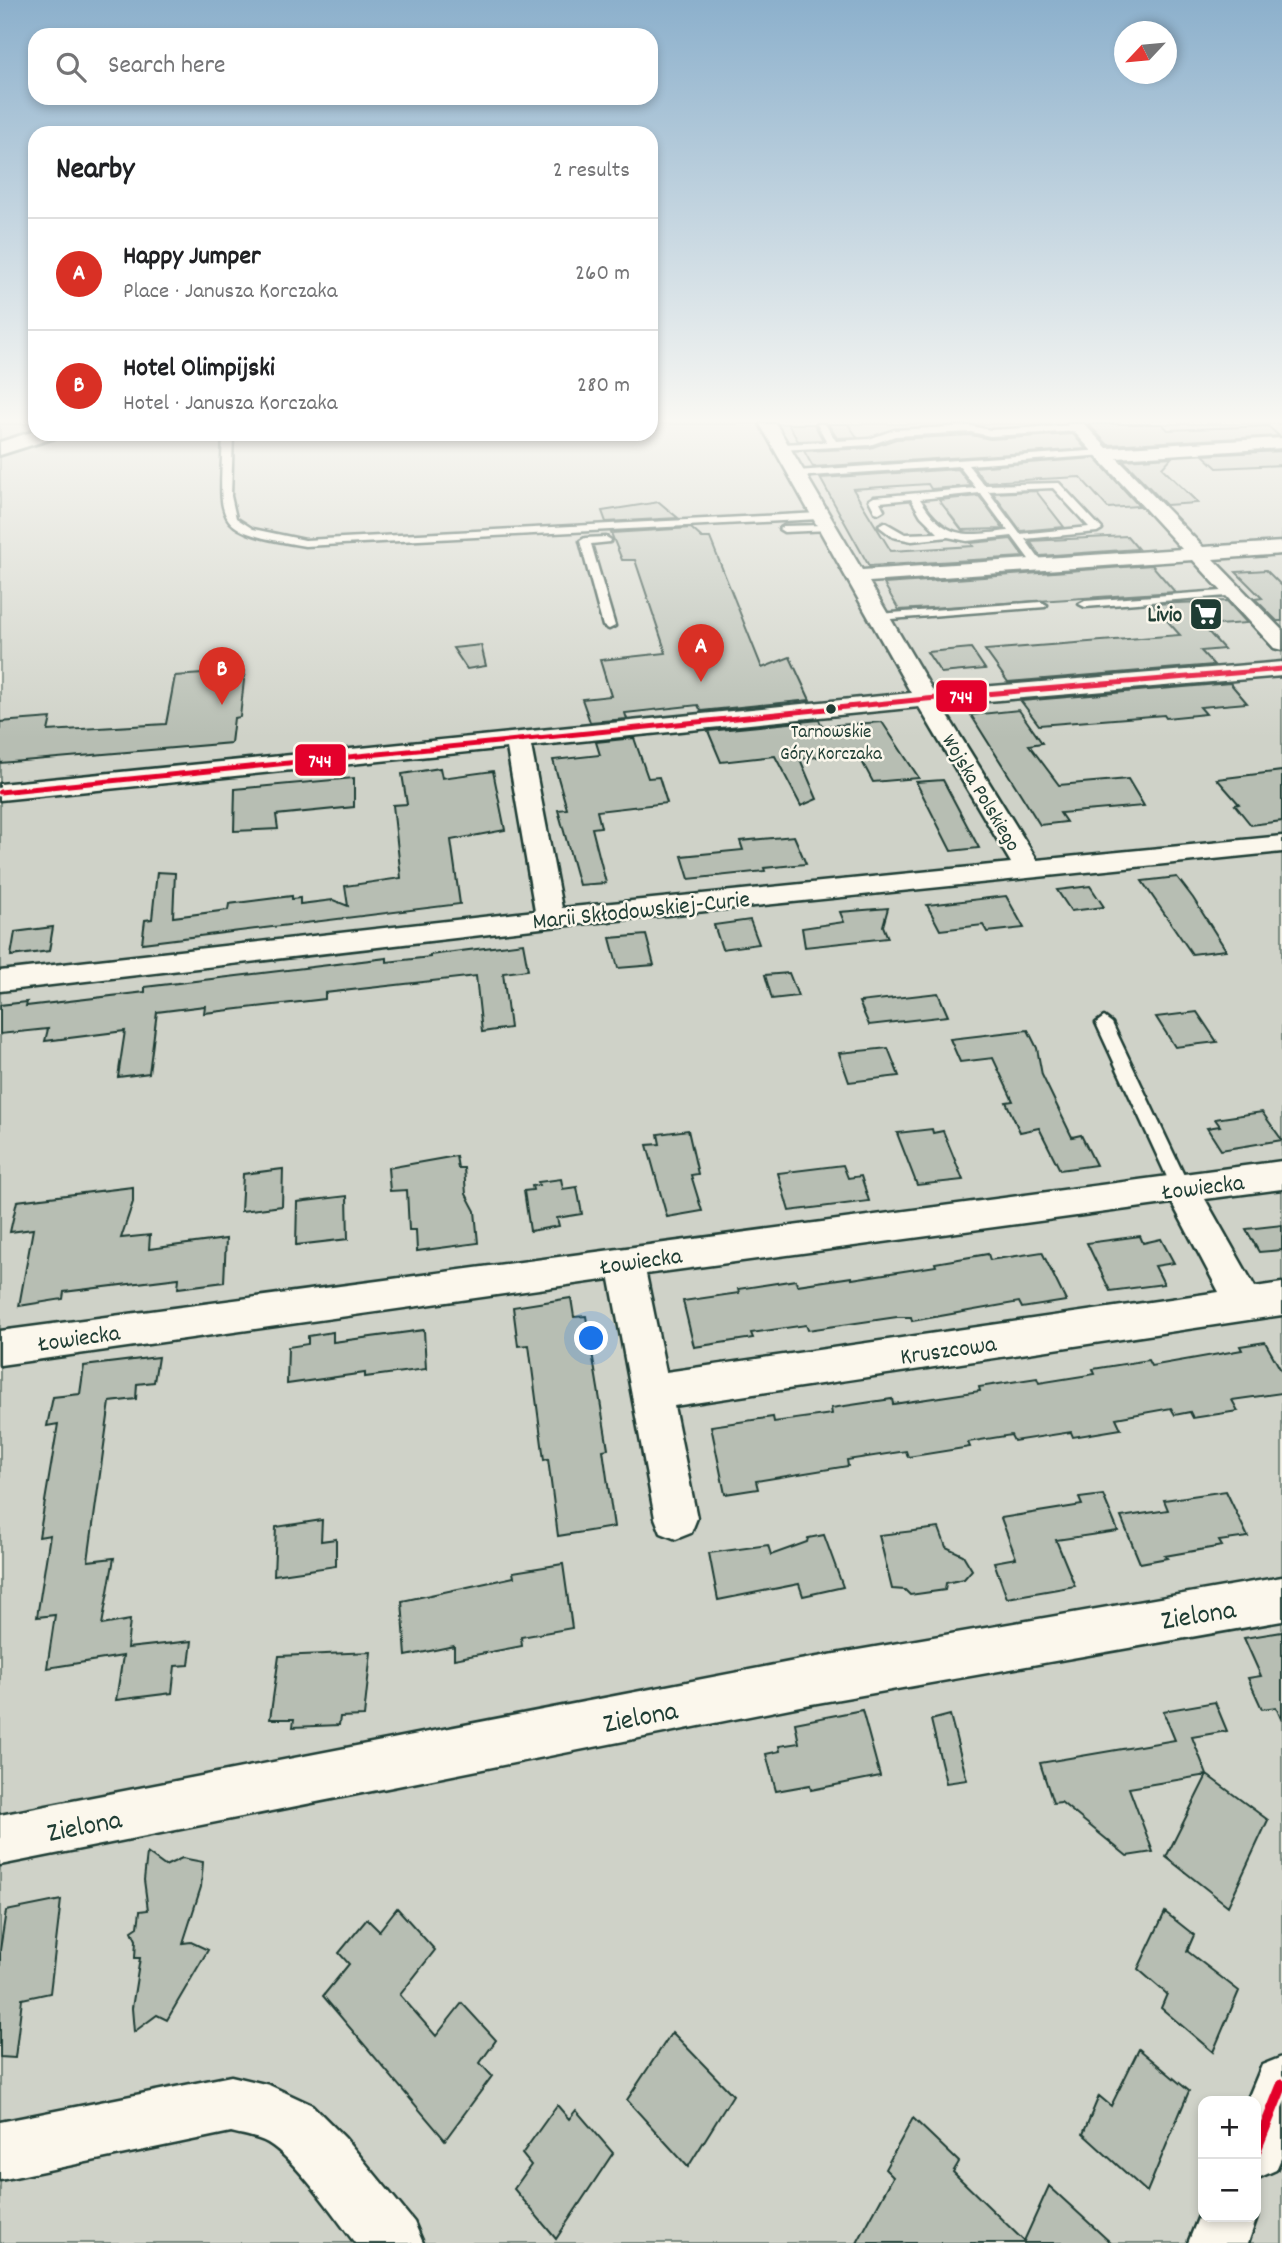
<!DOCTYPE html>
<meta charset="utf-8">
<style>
:root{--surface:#fff;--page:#f2f2f2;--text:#202124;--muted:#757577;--line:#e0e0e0;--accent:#d93025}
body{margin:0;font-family:Dekko,sans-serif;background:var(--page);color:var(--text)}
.controls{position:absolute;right:21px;bottom:21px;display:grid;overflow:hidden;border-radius:14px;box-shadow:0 4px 10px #0003}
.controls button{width:63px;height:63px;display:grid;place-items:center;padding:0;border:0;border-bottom:2px solid var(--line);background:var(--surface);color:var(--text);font:35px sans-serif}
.compass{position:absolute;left:1114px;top:21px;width:63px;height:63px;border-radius:50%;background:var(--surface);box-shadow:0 4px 10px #0003;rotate:244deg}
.you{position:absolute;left:592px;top:1339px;width:24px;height:24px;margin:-18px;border:5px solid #fff;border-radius:50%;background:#1a73e8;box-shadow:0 0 0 10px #1a73e833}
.badge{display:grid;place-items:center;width:46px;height:46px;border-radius:50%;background:var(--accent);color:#fff;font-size:23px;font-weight:700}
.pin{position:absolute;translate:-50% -58px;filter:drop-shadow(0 2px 4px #0008)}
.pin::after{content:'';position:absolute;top:37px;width:24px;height:21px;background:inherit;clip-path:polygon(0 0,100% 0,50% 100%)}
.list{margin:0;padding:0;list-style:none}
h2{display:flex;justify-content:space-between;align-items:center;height:91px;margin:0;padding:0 28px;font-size:30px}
h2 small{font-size:23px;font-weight:400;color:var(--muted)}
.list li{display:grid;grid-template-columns:46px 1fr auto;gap:21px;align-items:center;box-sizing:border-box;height:112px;padding:0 28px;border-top:2px solid var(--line)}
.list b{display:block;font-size:26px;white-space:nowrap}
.list p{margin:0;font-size:23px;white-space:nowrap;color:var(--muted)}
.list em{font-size:23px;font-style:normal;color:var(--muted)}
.icon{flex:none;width:38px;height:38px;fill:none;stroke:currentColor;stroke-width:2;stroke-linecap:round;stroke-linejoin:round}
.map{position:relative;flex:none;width:1282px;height:2243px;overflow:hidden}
.search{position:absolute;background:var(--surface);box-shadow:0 4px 10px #0003;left:28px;top:28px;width:630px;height:77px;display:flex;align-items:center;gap:18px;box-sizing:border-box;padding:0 24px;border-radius:21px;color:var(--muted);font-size:26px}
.panel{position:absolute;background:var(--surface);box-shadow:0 4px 10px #0003;left:28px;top:126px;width:630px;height:315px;border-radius:21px}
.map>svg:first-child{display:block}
</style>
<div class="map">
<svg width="1282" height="2243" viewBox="0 0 1282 2243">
<rect width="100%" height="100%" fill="#f2f0e5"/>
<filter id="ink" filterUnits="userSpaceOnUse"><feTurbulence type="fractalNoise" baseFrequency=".0143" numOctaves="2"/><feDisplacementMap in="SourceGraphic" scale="14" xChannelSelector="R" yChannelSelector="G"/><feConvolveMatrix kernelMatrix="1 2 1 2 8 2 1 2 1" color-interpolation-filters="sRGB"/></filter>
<g filter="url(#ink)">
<!-- green -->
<path fill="#cfd2c8" stroke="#77887e" stroke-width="2" fill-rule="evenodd" d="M 0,424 L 35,424 L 35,434 L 651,434 L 651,424 L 1282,424 L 1282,2243 L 0,2243 ZM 1203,2101 L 1256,2101 L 1256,2217 L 1203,2217 Z"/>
<!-- building -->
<path fill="#b7beb3" stroke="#1f3d34" stroke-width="2" d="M 788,424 L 814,424 L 823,440 L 798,441 Z
M 828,424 L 848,424 L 857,437 L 837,438 Z
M 1088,424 L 1162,424 L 1168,430 L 1268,426 L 1279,436 L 1108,445 Z
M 1073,434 L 1086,449 L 813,467 L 804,451 L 870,448 L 896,439 L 971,435 L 990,439 Z
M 1282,451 L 1282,465 L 1217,468 L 1203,455 Z
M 1172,457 L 1162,468 L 1198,503 L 1166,505 L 1123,460 Z
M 1095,458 L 1139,506 L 1108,508 L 1080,477 L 985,482 L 973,467 Z
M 958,469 L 971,486 L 931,489 L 928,484 L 853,489 L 891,551 L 973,546 L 971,543 L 1011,539 L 1024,557 L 869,566 L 820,478 Z
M 1036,491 L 1064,527 L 1021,531 L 993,493 Z
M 979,496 L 1003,529 L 962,530 L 939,500 Z
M 659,502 L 678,518 L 606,522 L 602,511 Z
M 691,528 L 702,538 L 710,538 L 762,668 L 790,657 L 810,700 L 701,711 L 698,705 L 625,713 L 627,719 L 590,722 L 582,699 L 611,696 L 600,660 L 666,653 L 635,560 L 622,560 L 611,533 Z
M 1127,536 L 1138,549 L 1040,556 L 1030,541 Z
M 1152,565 L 1175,592 L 899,610 L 884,584 Z
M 1266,570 L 1282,586 L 1282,621 L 1277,621 L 1255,599 L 1262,598 L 1236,572 Z
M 1227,601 L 1247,623 L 1203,626 L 1224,649 L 1201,651 L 1214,665 L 1008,682 L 985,650 L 1180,635 L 1152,604 Z
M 481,645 L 486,666 L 467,669 L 453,648 Z
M 971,648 L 985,669 L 941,673 L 927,652 Z
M 245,671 L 240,717 L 234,718 L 231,743 L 0,763 L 0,722 L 51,718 L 48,731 L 166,724 L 175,676 Z
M 1230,683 L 1247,703 L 1200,707 L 1206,714 L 1166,718 L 1164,715 L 1039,725 L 1021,701 Z
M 1019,710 L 1042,743 L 1029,745 L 1059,785 L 1128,779 L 1144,806 L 1060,813 L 1066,822 L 1040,825 L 971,715 Z
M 819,720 L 822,726 L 882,722 L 919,778 L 873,782 L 857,752 L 800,759 L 817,799 L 801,806 L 775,756 L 721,762 L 708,731 Z
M 634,738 L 648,778 L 659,777 L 667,803 L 597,811 L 601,827 L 592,828 L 606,883 L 579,885 L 558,810 L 567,809 L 553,760 L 600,755 L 596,742 Z
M 440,768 L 442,778 L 493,771 L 505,830 L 451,840 L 460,904 L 142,943 L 145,920 L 152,919 L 157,872 L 175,873 L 173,917 L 228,910 L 229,904 L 292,896 L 292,899 L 300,898 L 300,904 L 333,900 L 348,906 L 345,886 L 401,878 L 393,805 L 407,804 L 402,774 Z
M 1282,771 L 1282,821 L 1251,825 L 1235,805 L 1239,804 L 1217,779 Z
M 354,778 L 354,807 L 276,815 L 278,829 L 234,831 L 235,789 Z
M 943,780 L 979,848 L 951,851 L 916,782 Z
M 794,836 L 806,864 L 764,868 L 765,871 L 689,879 L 682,856 L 743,850 L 740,841 Z
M 1177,877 L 1193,898 L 1226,950 L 1192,954 L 1142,881 Z
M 1090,886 L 1104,907 L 1071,911 L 1057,890 Z
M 1006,896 L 1024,928 L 987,932 L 983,925 L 940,930 L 927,905 Z
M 888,908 L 883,926 L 888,938 L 805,947 L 802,928 L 844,922 L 840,912 Z
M 750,920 L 759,944 L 722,949 L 714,925 Z
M 53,927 L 49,951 L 11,956 L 15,932 Z
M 646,935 L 654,965 L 618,968 L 610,938 Z
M 523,943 L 528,970 L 503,973 L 510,1028 L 482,1032 L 476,976 L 325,993 L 325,999 L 204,1013 L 205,1006 L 157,1012 L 149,1073 L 118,1077 L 125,1031 L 45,1041 L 48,1029 L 0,1034 L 0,1005 L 27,1002 L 26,1006 L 145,992 L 145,987 L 387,958 L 387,962 L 430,957 L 430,955 Z
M 789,973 L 798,996 L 772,999 L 765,975 Z
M 938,993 L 948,1016 L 869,1025 L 859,1002 Z
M 1197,1012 L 1217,1042 L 1175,1047 L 1156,1017 Z
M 1028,1030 L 1037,1048 L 1042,1075 L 1072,1137 L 1081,1135 L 1096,1165 L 1060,1170 L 1039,1128 L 1020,1132 L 1006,1102 L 1013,1101 L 993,1058 L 960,1062 L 950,1039 Z
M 888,1048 L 899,1076 L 849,1082 L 839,1053 Z
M 1262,1112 L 1282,1140 L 1221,1150 L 1207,1128 L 1220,1126 L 1215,1119 Z
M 932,1129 L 933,1133 L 943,1131 L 963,1180 L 917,1185 L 897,1133 Z
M 688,1130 L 698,1174 L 691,1175 L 702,1211 L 667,1217 L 647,1145 L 660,1144 L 658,1134 Z
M 456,1156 L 458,1168 L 464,1168 L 466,1194 L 475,1211 L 478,1243 L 417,1251 L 416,1230 L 409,1230 L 407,1190 L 390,1191 L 388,1168 Z
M 843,1165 L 848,1178 L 861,1176 L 869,1201 L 789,1211 L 778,1173 Z
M 283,1169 L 282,1206 L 241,1211 L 243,1174 Z
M 561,1179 L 563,1189 L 577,1187 L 582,1214 L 557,1218 L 559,1226 L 530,1231 L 524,1191 L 533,1190 L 532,1186 L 539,1185 L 538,1182 Z
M 133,1187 L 133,1202 L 121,1238 L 150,1235 L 149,1249 L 226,1239 L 224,1282 L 178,1288 L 179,1278 L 64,1292 L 63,1299 L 19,1306 L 33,1229 L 10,1232 L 17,1201 Z
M 347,1196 L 348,1239 L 296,1245 L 297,1202 Z
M 1282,1225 L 1282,1250 L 1259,1252 L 1246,1229 Z
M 1140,1236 L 1143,1243 L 1161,1239 L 1174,1263 L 1155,1266 L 1164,1284 L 1110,1291 L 1087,1243 Z
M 1042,1252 L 1066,1301 L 1022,1308 L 1019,1302 L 912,1321 L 911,1317 L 897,1317 L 808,1330 L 806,1325 L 751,1333 L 753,1338 L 694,1347 L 683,1301 L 739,1293 L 738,1289 L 796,1280 L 797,1285 L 852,1277 L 852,1279 L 936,1266 L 935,1263 L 988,1254 L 990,1260 Z
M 571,1298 L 574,1317 L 586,1316 L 608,1449 L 603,1450 L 614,1527 L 558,1536 L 548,1459 L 544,1460 L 529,1345 L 518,1346 L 513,1307 Z
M 424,1330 L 426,1369 L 365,1377 L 365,1373 L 287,1384 L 288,1347 L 308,1344 L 308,1336 L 333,1332 L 333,1342 Z
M 1265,1342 L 1282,1372 L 1282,1393 L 1232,1400 L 1238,1411 L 1193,1418 L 1190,1412 L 1175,1415 L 1171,1408 L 1116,1418 L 1121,1429 L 1073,1437 L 1071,1432 L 1014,1441 L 1011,1435 L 968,1442 L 970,1447 L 908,1457 L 906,1451 L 847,1460 L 848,1466 L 756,1481 L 758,1489 L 725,1494 L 711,1426 L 773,1417 L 774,1422 L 832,1414 L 831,1408 L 892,1399 L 893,1404 L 980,1391 L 979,1387 L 1037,1378 L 1039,1383 L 1095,1374 L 1093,1369 L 1148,1360 L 1151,1366 L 1242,1350 L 1240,1346 Z
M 158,1357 L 154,1382 L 137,1384 L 136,1399 L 110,1402 L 88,1561 L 114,1558 L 102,1625 L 130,1620 L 127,1648 L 192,1641 L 189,1665 L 175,1666 L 172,1693 L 116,1700 L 123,1656 L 47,1668 L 55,1615 L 37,1617 L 50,1535 L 39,1537 L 58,1424 L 47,1426 L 53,1397 L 80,1394 L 84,1366 Z
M 1226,1491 L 1248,1537 L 1219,1541 L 1222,1546 L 1165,1556 L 1167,1558 L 1140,1563 L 1121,1517 L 1168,1510 L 1164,1500 Z
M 1103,1495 L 1118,1531 L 1056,1540 L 1075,1586 L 1007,1598 L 994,1562 L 1016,1558 L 1001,1518 L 1082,1505 L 1079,1498 Z
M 322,1520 L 321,1541 L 336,1539 L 336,1566 L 274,1575 L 276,1527 Z
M 939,1528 L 946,1547 L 963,1555 L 972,1570 L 964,1579 L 946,1583 L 945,1590 L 910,1595 L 905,1590 L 892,1589 L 879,1535 Z
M 824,1535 L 843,1587 L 803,1596 L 799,1584 L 718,1600 L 709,1553 L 768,1545 L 771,1555 L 807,1542 L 808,1538 Z
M 563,1564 L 572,1628 L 521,1637 L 522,1646 L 454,1659 L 454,1646 L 406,1656 L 402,1601 L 514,1577 L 513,1572 Z
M 1282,1632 L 1282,1721 L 1276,1707 L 1262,1709 L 1248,1678 L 1261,1676 L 1244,1638 Z
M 371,1652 L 364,1716 L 340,1717 L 339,1725 L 293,1727 L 294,1719 L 270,1719 L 279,1656 Z
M 1215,1702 L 1227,1731 L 1192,1737 L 1207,1775 L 1129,1788 L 1153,1852 L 1127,1856 L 1061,1802 L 1053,1803 L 1040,1763 L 1175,1740 L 1163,1711 Z
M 862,1710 L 880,1776 L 811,1790 L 810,1785 L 776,1791 L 766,1754 L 780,1751 L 779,1746 L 799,1743 L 795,1723 Z
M 950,1715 L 967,1780 L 946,1783 L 931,1720 Z
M 1207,1775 L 1268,1820 L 1228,1906 L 1166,1857 Z
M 147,1853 L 165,1866 L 182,1858 L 203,1862 L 201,1887 L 183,1943 L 191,1942 L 208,1950 L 167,2020 L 157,2015 L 134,2032 L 132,2008 L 140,1958 L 135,1958 L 136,1940 L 132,1931 L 138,1927 L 140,1911 L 148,1910 L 144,1880 Z
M 61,1900 L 50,1993 L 22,1999 L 15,2058 L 0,2057 L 0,1950 L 6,1911 Z
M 397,1908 L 435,1950 L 400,1995 L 436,2036 L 462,2003 L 496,2040 L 480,2063 L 492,2076 L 445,2140 L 323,1996 L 349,1964 L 339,1953 L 367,1919 L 379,1931 Z
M 1165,1912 L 1194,1935 L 1187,1951 L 1239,1991 L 1213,2052 L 1161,2008 L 1167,1994 L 1138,1969 Z
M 672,2032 L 733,2095 L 688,2167 L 627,2100 Z
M 1139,2049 L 1189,2091 L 1147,2192 L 1083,2134 L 1099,2096 L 1111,2106 Z
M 557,2105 L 569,2119 L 576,2110 L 613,2153 L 556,2239 L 514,2189 L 531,2165 L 522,2154 Z
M 913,2118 L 959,2162 L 953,2172 L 1024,2241 L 1049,2186 L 1111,2243 L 857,2243 L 893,2177 L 885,2169 Z"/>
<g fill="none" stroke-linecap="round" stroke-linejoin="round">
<!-- service casing -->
<g stroke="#1f3d34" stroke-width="5">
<path id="service" d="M 817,424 L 825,424 L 836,441 L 869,439 L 894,430 L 971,426 L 990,430 L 1079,425 L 1083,428 L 1079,431 L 990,436 L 971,432 L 895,436 L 870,445 L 781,450 L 776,447 L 781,444 L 827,442 Z
M 223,434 L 233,434 L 231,496 L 236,518 L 253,529 L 305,540 L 819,513 L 824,516 L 819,519 L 305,546 C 210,530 220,524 223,434 Z
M 1103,450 L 1106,451 L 1106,455 L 968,465 L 984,485 L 1059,483 L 1102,529 L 1097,532 L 1025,539 L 1043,564 L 1038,567 L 1034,566 L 1012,536 L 967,541 L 948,537 L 912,541 L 893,537 L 880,527 L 879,525 L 884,522 L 905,534 L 938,533 L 921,516 L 911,499 L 880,502 L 884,510 L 879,513 L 875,512 L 869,500 L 874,497 L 976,488 L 959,466 L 796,477 L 791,474 L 796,471 ZM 1053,488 L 1089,527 L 1020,534 L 988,491 ZM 980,493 L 1008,531 C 964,536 946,540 920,499 Z
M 826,525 L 830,526 L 830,530 L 784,532 L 779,529 L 784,526 Z
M 606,537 L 611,540 L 610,542 L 591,544 L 615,626 L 609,629 L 603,626 L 580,541 L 585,538 Z
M 1236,590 L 1241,593 L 1240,595 L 1085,607 L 1079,604 L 1085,601 Z
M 1041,602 L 1047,605 L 1045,607 L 878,620 L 872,617 L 878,614 Z
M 1104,1017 L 1112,1023 L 1190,1188 L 1187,1193 L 1181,1195 L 1175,1193 L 1172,1188 L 1096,1023 Z"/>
</g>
<!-- minor casing -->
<g stroke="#1f3d34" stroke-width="5">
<path id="minor" d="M 760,424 L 776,424 L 862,570 L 1182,549 L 1067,424 L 1084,424 L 1107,448 L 1282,438 L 1282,448 L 1117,458 L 1203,547 L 1282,542 L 1282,554 L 1213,559 L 1282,630 L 1282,650 L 1274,648 L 1193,560 L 869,582 L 933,691 L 1282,662 L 1282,676 L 941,705 L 1037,860 L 1282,836 L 1282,852 L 550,927 L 0,991 L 0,971 L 535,911 L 507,748 L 0,800 L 0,784 L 911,693 ZM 919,707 L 1011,863 L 562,908 L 531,746 Z
M 1282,1161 L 1282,1189 L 1205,1199 L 1255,1287 L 1282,1283 L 1282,1315 L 674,1406 L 697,1518 L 691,1533 L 676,1539 L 661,1533 L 655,1518 L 610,1279 L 0,1365 L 0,1331 ZM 1172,1203 L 1219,1292 L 666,1372 L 646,1274 Z
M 1282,1577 L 1282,1621 L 800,1706 L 0,1865 L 0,1815 L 800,1660 Z
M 1282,2057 L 1282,2156 L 1276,2170 L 1256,2179 L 1256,2101 L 1247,2101 L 1262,2065 Z
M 231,2076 L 269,2085 L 312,2105 L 345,2138 L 414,2222 L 423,2243 L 355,2243 C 335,2217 295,2159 268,2143 C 257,2137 243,2135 231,2132 L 0,2180 L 0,2122 Z
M 1203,2206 L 1203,2217 L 1256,2217 L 1256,2213 L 1257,2217 L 1248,2243 L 1188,2243 Z"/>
</g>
<!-- tertiary casing -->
<g stroke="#1f3d34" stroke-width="6">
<path id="tertiary" d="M 35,431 L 35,434 L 57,434 L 54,438 L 0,455 L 0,442 Z"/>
</g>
<!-- service -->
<use href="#service" fill="#fbf7ec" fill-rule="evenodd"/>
<!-- minor -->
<use href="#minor" fill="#fbf7ec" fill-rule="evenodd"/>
<!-- tertiary -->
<use href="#tertiary" fill="#fbf7ec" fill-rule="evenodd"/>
<!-- bus-1-far1 casing -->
<g stroke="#fbf7ec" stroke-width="9">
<path id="bus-1-far1" d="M 0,792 L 926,699 L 1282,669"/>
</g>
<!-- bus-1 casing -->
<g stroke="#fbf7ec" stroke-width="17">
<path id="bus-1" d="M 1256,2150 L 1282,2085"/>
</g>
<!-- bus-1-far1 -->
<use href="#bus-1-far1" stroke="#e4002b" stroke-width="5"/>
<!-- bus-1 -->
<use href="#bus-1" stroke="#e4002b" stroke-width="11"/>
</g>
</g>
<!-- sky -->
<linearGradient id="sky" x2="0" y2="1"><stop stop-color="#8cb0cc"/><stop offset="0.57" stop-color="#f9f8f3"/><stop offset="1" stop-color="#f9f8f3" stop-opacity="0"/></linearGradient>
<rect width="1282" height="738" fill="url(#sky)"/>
<!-- icons -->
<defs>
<g id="supermarket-square" transform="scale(1.75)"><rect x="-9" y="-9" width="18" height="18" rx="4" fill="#1f3d34" stroke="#fbf7ec"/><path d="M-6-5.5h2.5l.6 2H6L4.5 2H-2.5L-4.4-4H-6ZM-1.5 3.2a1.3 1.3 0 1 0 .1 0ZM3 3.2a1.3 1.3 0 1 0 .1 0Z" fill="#fff"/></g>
</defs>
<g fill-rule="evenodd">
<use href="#supermarket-square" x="1206" y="614"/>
</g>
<!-- markers -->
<circle fill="#1f3d34" stroke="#fbf7ec" stroke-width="2.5" cx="831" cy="709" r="6"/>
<g text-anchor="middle" stroke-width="5" stroke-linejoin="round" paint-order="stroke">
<!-- far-bus labels -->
<g font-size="19" fill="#1f3d34" stroke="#fbf7ec">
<text x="831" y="737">Tarnowskie<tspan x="831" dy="22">Góry Korczaka</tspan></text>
</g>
<!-- far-poi labels -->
<g font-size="21" font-weight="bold" fill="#1f3d34" stroke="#fbf7ec" text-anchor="end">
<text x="1182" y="621">Livio</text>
</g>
<!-- far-street labels -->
<g font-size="21" fill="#1f3d34" stroke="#fbf7ec">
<text transform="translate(982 792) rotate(59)" y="7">Wojska Polskiego</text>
</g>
<!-- street labels -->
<g font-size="24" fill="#1f3d34" stroke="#fbf7ec">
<text transform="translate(641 909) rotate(-6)" y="8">Marii Skłodowskiej-Curie</text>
<text transform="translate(1203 1186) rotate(-7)" y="8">Łowiecka</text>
<text transform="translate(641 1260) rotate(-8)" y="8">Łowiecka</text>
<text transform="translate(79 1337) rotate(-8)" y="8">Łowiecka</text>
<text transform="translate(948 1349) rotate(-8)" y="8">Kruszcowa</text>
</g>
<!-- near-street labels -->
<g font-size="28" fill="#1f3d34" stroke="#fbf7ec">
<text transform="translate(1198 1613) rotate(-9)" y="10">Zielona</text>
<text transform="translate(640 1715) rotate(-11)" y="10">Zielona</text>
<text transform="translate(84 1824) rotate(-11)" y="10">Zielona</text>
</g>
</g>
<g stroke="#fbf7ec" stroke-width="2.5">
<rect x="935" y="679" width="53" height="34" rx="7" fill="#e4002b"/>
<rect x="294" y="743" width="53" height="34" rx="7" fill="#e4002b"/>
</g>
<g font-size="19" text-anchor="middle" font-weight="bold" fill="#fff">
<text x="961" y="703">744</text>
<text x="320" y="767">744</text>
</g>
</svg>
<div class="controls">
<button>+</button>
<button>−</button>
</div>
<svg class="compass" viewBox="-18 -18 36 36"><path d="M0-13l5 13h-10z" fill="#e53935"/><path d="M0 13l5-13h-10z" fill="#757577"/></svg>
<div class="you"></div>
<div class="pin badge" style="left:701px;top:682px">A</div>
<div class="pin badge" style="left:222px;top:705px">B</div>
<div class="search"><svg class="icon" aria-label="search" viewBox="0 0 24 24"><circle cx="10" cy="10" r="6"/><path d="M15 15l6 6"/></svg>Search here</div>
<section class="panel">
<h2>Nearby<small>2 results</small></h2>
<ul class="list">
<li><span class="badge">A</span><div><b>Happy Jumper</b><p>Place · Janusza Korczaka</p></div><em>260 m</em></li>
<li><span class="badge">B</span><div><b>Hotel Olimpijski</b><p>Hotel · Janusza Korczaka</p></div><em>280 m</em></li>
</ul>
</section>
</div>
